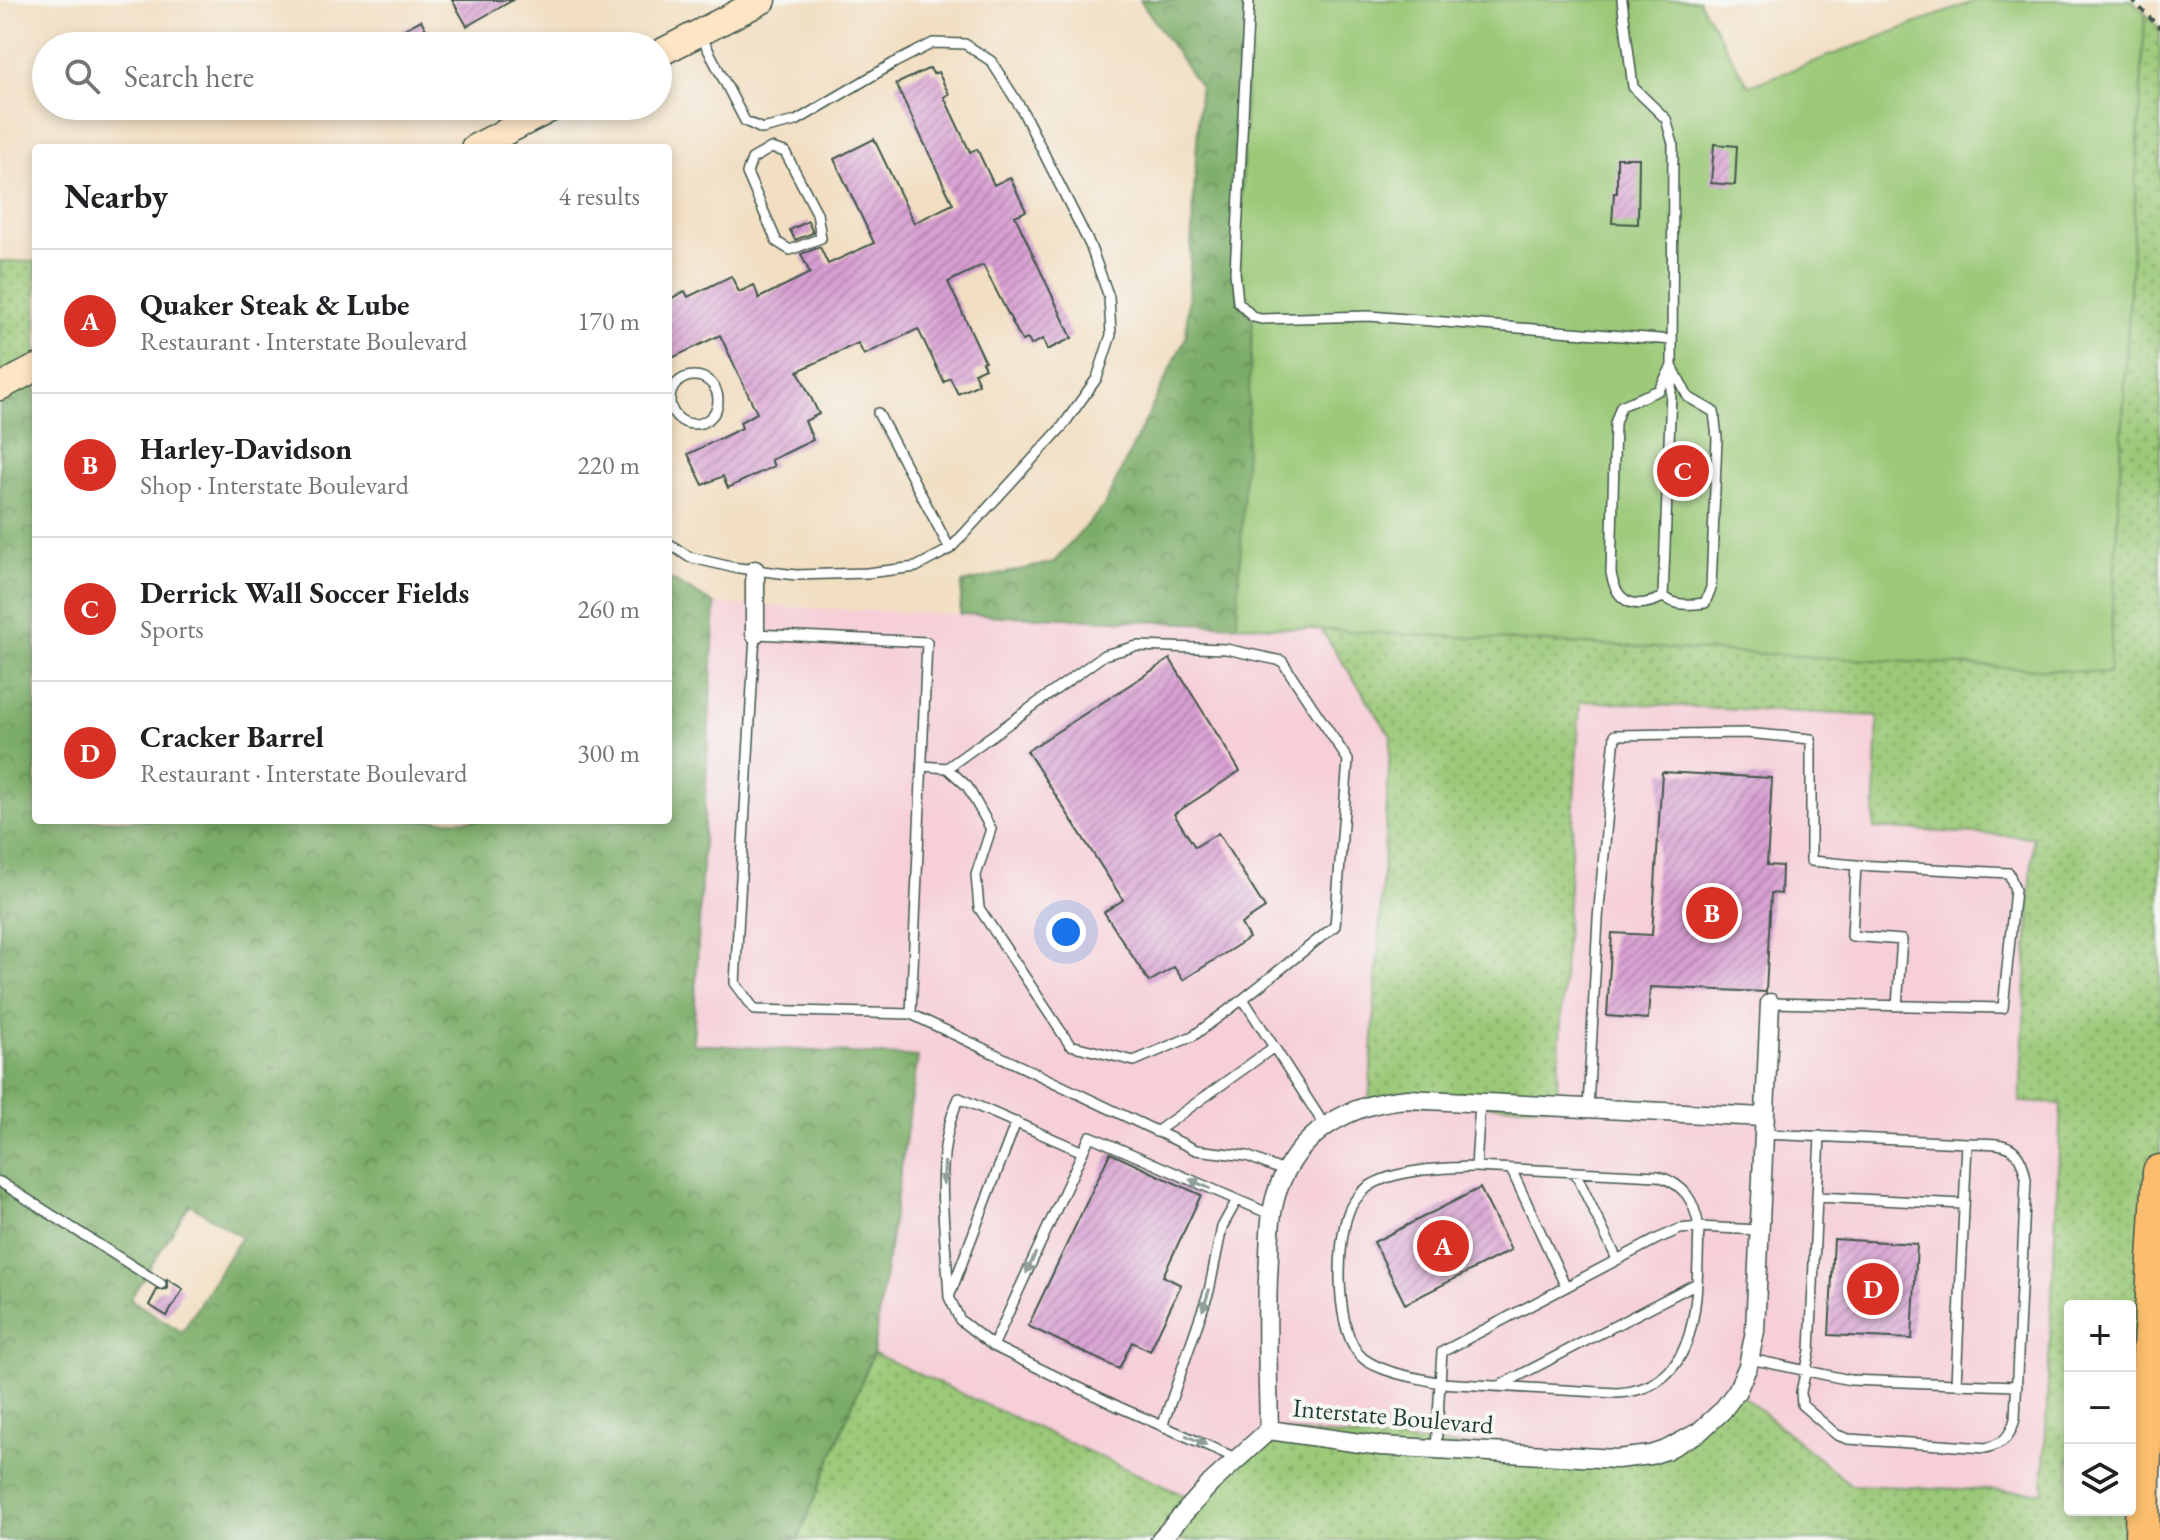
<!DOCTYPE html>
<meta charset="utf-8">
<style>
:root{--surface:#fff;--page:#f2f2f2;--text:#202124;--muted:#757577;--line:#e0e0e0;--accent:#d93025}
body{margin:0;font-family:"EB Garamond",serif;background:var(--page);color:var(--text)}
.controls{position:absolute;right:24px;bottom:24px;display:grid;overflow:hidden;border-radius:8px;box-shadow:0 4px 12px #0003}
.controls button{width:72px;height:72px;display:grid;place-items:center;padding:0;border:0;border-bottom:2px solid var(--line);background:var(--surface);color:var(--text);font:40px sans-serif}
.you{position:absolute;left:1066px;top:932px;width:28px;height:28px;margin:-20px;border:6px solid #fff;border-radius:50%;background:#1a73e8;box-shadow:0 0 0 12px #1a73e833}
.badge{display:grid;place-items:center;width:52px;height:52px;border-radius:50%;background:var(--accent);color:#fff;font-size:26px;font-weight:700}
.pin{position:absolute;translate:-50% -50%;border:4px solid #fff;box-shadow:0 2px 8px #0006}
.list{margin:0;padding:0;list-style:none}
h2{display:flex;justify-content:space-between;align-items:center;height:104px;margin:0;padding:0 32px;font-size:34px}
h2 small{font-size:26px;font-weight:400;color:var(--muted)}
.list li{display:grid;grid-template-columns:52px 1fr auto;gap:24px;align-items:center;box-sizing:border-box;height:144px;padding:0 32px;border-top:2px solid var(--line)}
.list b{display:block;font-size:30px;white-space:nowrap}
.list p{margin:0;font-size:26px;white-space:nowrap;color:var(--muted)}
.list em{font-size:26px;font-style:normal;color:var(--muted)}
.icon{flex:none;width:44px;height:44px;fill:none;stroke:currentColor;stroke-width:2;stroke-linecap:round;stroke-linejoin:round}
.map{position:relative;flex:none;width:2160px;height:1540px;overflow:hidden}
.search{position:absolute;background:var(--surface);box-shadow:0 4px 12px #0003;left:32px;top:32px;width:640px;height:88px;display:flex;align-items:center;gap:20px;box-sizing:border-box;padding:0 28px;border-radius:44px;color:var(--muted);font-size:30px}
.panel{position:absolute;background:var(--surface);box-shadow:0 4px 12px #0003;left:32px;top:144px;width:640px;height:680px;border-radius:8px}
.map>svg:first-child{display:block}
</style>
<div class="map">
<svg width="2160" height="1540" viewBox="0 0 2160 1540">
<defs>
<pattern id="grass-dots" width="8" height="8" patternUnits="userSpaceOnUse" patternTransform="scale(2)"><rect width="8" height="8" fill="#9bc978"/><path d="M2 2h.1M6 6h.1" fill="none" stroke="#7ea463" stroke-width="1.8" stroke-linecap="round"/></pattern>
<pattern id="forest-crowns" width="20" height="18" patternUnits="userSpaceOnUse" patternTransform="scale(2)"><rect width="20" height="18" fill="#7cad68"/><path d="M2 6a3 3 0 1 1 6 0M12 15a3 3 0 1 1 6 0" fill="none" stroke="#658e56"/></pattern>
<pattern id="building-hatch" width="6" height="6" patternUnits="userSpaceOnUse" patternTransform="scale(2)"><rect width="6" height="6" fill="#d89fd2"/><path d="M-1 1l2-2M0 6l6-6M5 7l2-2" fill="none" stroke="#af83ab"/></pattern>
</defs>
<rect width="100%" height="100%" fill="#f6f6f2"/>
<filter id="ink" filterUnits="userSpaceOnUse"><feTurbulence type="fractalNoise" baseFrequency=".0125" numOctaves="2"/><feDisplacementMap in="SourceGraphic" scale="16" xChannelSelector="R" yChannelSelector="G"/><feConvolveMatrix kernelMatrix="1 2 1 2 8 2 1 2 1" color-interpolation-filters="sRGB"/></filter>
<filter id="wash" filterUnits="userSpaceOnUse"><feTurbulence type="fractalNoise" baseFrequency=".006" numOctaves="4" result="noise"/><feDisplacementMap in="SourceGraphic" scale="32" xChannelSelector="R" yChannelSelector="G"/><feGaussianBlur stdDeviation="1.8" result="paint"/><feColorMatrix in="noise" values="0 0 0 0 0 0 0 0 0 0 0 0 0 0 0 0 0 1.4 0 .05"/><feComposite in="paint" operator="in"/></filter>
<g filter="url(#wash)">
<rect width="100%" height="100%" fill="#f2dec1"/>
<!-- built -->
<path fill="#f6cfd8" d="M 715,604 L 1321,629 L 1391,736 L 1369,1104 L 1556,1106 L 1579,701 L 1878,716 L 1874,828 L 2033,836 L 2020,1101 L 2061,1104 L 2043,1492 L 1851,1485 L 1737,1392 L 1666,1450 L 1194,1500 L 873,1353 L 918,1057 L 693,1045 Z"/>
<!-- grass -->
<path fill="url(#grass-dots)" stroke="#5d8356" stroke-width="2" fill-rule="evenodd" d="M 2145,13 L 2160,28 L 2160,1184 L 2143,1474 L 2124,1540 L 798,1540 L 873,1353 L 1194,1500 L 1269,1430 L 1617,1459 L 1666,1450 L 1737,1391 L 1851,1485 L 2043,1492 L 2061,1104 L 2020,1102 L 2033,837 L 1874,828 L 1878,716 L 1580,701 L 1556,1106 L 1369,1104 L 1391,736 L 1321,629 L 2109,673 ZM 2070,1306 L 2130,1306 L 2130,1510 L 2070,1510 Z
M 0,261 L 36,262 L 36,368 L 0,387 Z"/>
<!-- forest -->
<path fill="url(#forest-crowns)" stroke="#4e754e" stroke-width="2" fill-rule="evenodd" d="M 1140,0 L 1249,0 L 1253,317 L 1237,625 L 960,614 L 962,583 L 1054,562 L 1104,506 L 1186,337 L 1200,87 Z
M 36,368 L 36,820 L 668,820 L 668,578 L 715,604 L 693,1044 L 918,1057 L 873,1353 L 798,1540 L 0,1540 L 0,387 ZM 190,1204 L 241,1237 L 182,1332 L 130,1299 Z"/>
<!-- garden -->
<path fill="#9bc978" stroke="#5d8356" stroke-width="2" d="M 1249,0 L 1698,0 L 1749,86 L 1978,0 L 2132,0 L 2145,13 L 2109,673 L 1237,625 L 1253,317 L 1238,302 Z"/>
<g id="blocks">
<!-- building -->
<path fill="url(#building-hatch)" d="M 452,0 L 513,0 L 467,26 Z
M 421,20 L 435,46 L 373,46 Z
M 930,68 L 933,74 L 938,72 L 949,94 L 944,97 L 970,152 L 977,149 L 994,185 L 1010,177 L 1026,211 L 1015,216 L 1072,338 L 1047,350 L 1043,339 L 1031,345 L 1028,339 L 1022,341 L 983,265 L 948,282 L 985,361 L 982,362 L 985,368 L 974,373 L 979,384 L 958,394 L 950,378 L 944,382 L 918,329 L 864,355 L 858,343 L 798,371 L 819,414 L 805,421 L 813,440 L 771,460 L 774,466 L 728,488 L 723,476 L 703,485 L 688,454 L 742,428 L 740,422 L 757,413 L 720,335 L 668,360 L 668,300 L 685,291 L 688,297 L 731,276 L 739,292 L 754,285 L 759,298 L 810,273 L 801,254 L 820,247 L 828,264 L 874,243 L 834,159 L 874,139 L 914,223 L 953,204 L 896,84 Z
M 1714,144 L 1737,146 L 1735,185 L 1711,183 Z
M 1617,158 L 1639,158 L 1638,224 L 1612,223 L 1614,193 L 1617,193 Z
M 808,221 L 813,233 L 795,240 L 790,230 Z
M 1170,659 L 1240,771 L 1174,814 L 1195,847 L 1218,833 L 1265,908 L 1241,924 L 1249,938 L 1183,980 L 1174,967 L 1149,982 L 1104,912 L 1123,900 L 1027,751 Z
M 1662,772 L 1772,778 L 1767,865 L 1782,866 L 1781,894 L 1771,893 L 1766,992 L 1650,987 L 1648,1019 L 1607,1016 L 1612,933 L 1652,935 Z
M 1110,1153 L 1201,1195 L 1163,1276 L 1181,1285 L 1150,1351 L 1132,1342 L 1119,1369 L 1028,1326 Z
M 1480,1188 L 1511,1250 L 1405,1304 L 1374,1242 Z
M 1834,1239 L 1917,1244 L 1912,1339 L 1829,1335 Z
M 167,1279 L 183,1289 L 167,1316 L 149,1305 L 157,1290 L 167,1289 Z"/>
</g>
</g>
<g filter="url(#ink)">
<use href="#blocks" fill-opacity="0" stroke="#3f5549" stroke-width="2"/>
<g fill="none" stroke-linecap="round" stroke-linejoin="round">
<!-- lane casing -->
<g stroke="#3f5549" stroke-width="12">
<path id="lane" d="M 1249,0 L 1235,272 L 1238,302 L 1253,317 L 1261,319 L 1369,316 L 1672,340
M 1622,0 L 1633,87 L 1666,119 L 1673,144 L 1672,366 L 1663,597
M 771,148 L 785,152 L 817,213 L 821,238 L 790,250 L 777,242 L 747,173 L 752,159 Z
M 1672,366 L 1688,397 L 1714,412 L 1717,438 L 1711,588 L 1705,603 C 1689,605 1677,606 1663,597 C 1636,610 1617,605 1611,573 L 1615,423 L 1621,406 L 1659,390 Z
M670 400a24 24 0 1 1 48 0a24 24 0 1 1-48 0Z
M 878,413 L 950,549
M 668,543 L 689,557 L 731,567 L 796,575 L 867,573 L 916,567 L 950,549 L 1062,427 L 1097,378 L 1111,335 L 1109,297 L 1090,245 L 1021,108 L 991,61 L 965,44 L 933,43 L 894,63 L 796,121 L 762,129 L 745,121 L 701,36
M 922,766 L 947,768 L 1104,655 L 1137,646 L 1226,649 L 1282,661 L 1348,760 L 1335,926 L 1243,999 L 1325,1126
M 947,768 L 967,786 L 991,829 L 976,875 L 979,908 L 1070,1045 L 1134,1061 L 1193,1036 L 1243,999
M 1770,1003 L 2003,1008 L 2015,890 L 2009,873 L 1856,865 L 1852,936 L 1902,940 L 1897,1005
M 911,1014 L 755,1010 L 735,983 L 755,634 L 927,642 L 911,1014 L 1196,1150 L 1247,1156 L 1286,1172
M 1588,1108 L 1598,919 L 1615,735 L 1746,733 L 1811,739 L 1811,861 L 1856,865
M 1156,1132 L 1274,1047
M 1820,1136 L 1817,1197 L 1963,1204
M 1476,1167 L 1658,1176 C 1685,1185 1694,1200 1699,1227 L 1680,1229 L 1657,1239 L 1442,1352 L 1440,1383 L 1617,1393 C 1705,1388 1696,1291 1699,1227 L 1759,1230
M 1511,1169 L 1566,1287
M 1575,1172 L 1617,1259
M 0,1182 L 161,1284
M 1817,1197 L 1810,1351 L 1801,1392 L 1802,1405 L 1837,1435 L 1848,1439 L 1986,1448 C 2004,1443 2010,1437 2015,1419 L 2026,1180 C 2020,1139 2001,1144 1967,1143
M 949,1297 C 946,1232 931,1158 959,1098 L 1083,1152
M 993,1346 L 960,1320 L 949,1297 L 1016,1122
M 1750,1359 L 1850,1380 L 1956,1384 L 1967,1143 L 1763,1134
M 1956,1384 L 2017,1386
M 1501,1385 L 1697,1283
M 1163,1424 L 1209,1291 L 1222,1227 L 1237,1200
M 1436,1449 L 1440,1383 C 1416,1377 1385,1374 1364,1359 C 1334,1336 1336,1243 1349,1211 C 1352,1203 1361,1192 1368,1187 C 1394,1169 1445,1168 1476,1167 L 1480,1103
M 1238,1459 L 1119,1407 L 993,1346 L 1090,1136 L 1272,1215"/>
</g>
<!-- street casing -->
<g stroke="#3f5549" stroke-width="21">
<path id="street" d="M 755,634 L 755,570
M 1269,1430 L 1381,1446 L 1617,1459 L 1651,1455 L 1666,1450 L 1699,1432 L 1722,1411 L 1737,1391 L 1748,1366 L 1755,1331 L 1770,1003
M 1269,1430 C 1268,1379 1266,1328 1268,1277 C 1270,1249 1268,1219 1277,1192 C 1297,1133 1349,1103 1408,1099 L 1763,1117
M 1160,1540 L 1211,1483 L 1269,1430"/>
</g>
<!-- secondary casing -->
<g stroke="#3f5549" stroke-width="29">
<path id="secondary" d="M 658,54 L 763,0
M 474,148 L 556,106
M 0,387 L 36,368"/>
</g>
<!-- highway casing -->
<g stroke="#3f5549" stroke-width="37">
<path id="highway" d="M 2142,1540 L 2143,1474 L 2160,1172"/>
</g>
<!-- path -->
<path stroke="#3f5549" stroke-width="4" stroke-dasharray="6 6" stroke-linecap="butt" d="M 2132,0 L 2160,28"/>
<!-- lane -->
<use href="#lane" stroke="#fff" stroke-width="9"/>
<!-- street -->
<use href="#street" stroke="#fff" stroke-width="18"/>
<!-- secondary -->
<use href="#secondary" stroke="#fde5c5" stroke-width="26"/>
<!-- highway -->
<use href="#highway" stroke="#fbbe6e" stroke-width="34"/>
</g>
<!-- one-way arrows -->
<defs><path id="oneway-solid" d="M-6-.8H1V-3.2L6.5 0L1 3.2V.8H-6Z" transform="scale(2)"/></defs>
<g fill="#8f9e9a">
<use href="#oneway-solid" transform="translate(944 1173) rotate(93)"/>
<use href="#oneway-solid" transform="translate(1200 1184) rotate(-156)"/>
<use href="#oneway-solid" transform="translate(1031 1263) rotate(115)"/>
<use href="#oneway-solid" transform="translate(1206 1300) rotate(108)"/>
<use href="#oneway-solid" transform="translate(1196 1440) rotate(25)"/>
</g>
</g>
<g text-anchor="middle" stroke-width="8" stroke-linejoin="round" paint-order="stroke">
<!-- street labels -->
<g font-size="26" fill="#1f3d34" stroke="#f6f6f2">
<text transform="translate(1393 1416) rotate(5)" y="9">Interstate Boulevard</text>
</g>
</g>
</svg>
<div class="controls">
<button>+</button>
<button>−</button>
<button><svg class="icon" aria-label="layers" viewBox="0 0 24 24"><path d="M12 4l9 5-9 5-9-5zM3 14l9 5 9-5"/></svg></button>
</div>
<div class="you"></div>
<div class="pin badge" style="left:1443px;top:1246px">A</div>
<div class="pin badge" style="left:1712px;top:913px">B</div>
<div class="pin badge" style="left:1683px;top:471px">C</div>
<div class="pin badge" style="left:1873px;top:1289px">D</div>
<div class="search"><svg class="icon" aria-label="search" viewBox="0 0 24 24"><circle cx="10" cy="10" r="6"/><path d="M15 15l6 6"/></svg>Search here</div>
<section class="panel">
<h2>Nearby<small>4 results</small></h2>
<ul class="list">
<li><span class="badge">A</span><div><b>Quaker Steak &amp; Lube</b><p>Restaurant · Interstate Boulevard</p></div><em>170 m</em></li>
<li><span class="badge">B</span><div><b>Harley-Davidson</b><p>Shop · Interstate Boulevard</p></div><em>220 m</em></li>
<li><span class="badge">C</span><div><b>Derrick Wall Soccer Fields</b><p>Sports</p></div><em>260 m</em></li>
<li><span class="badge">D</span><div><b>Cracker Barrel</b><p>Restaurant · Interstate Boulevard</p></div><em>300 m</em></li>
</ul>
</section>
</div>
